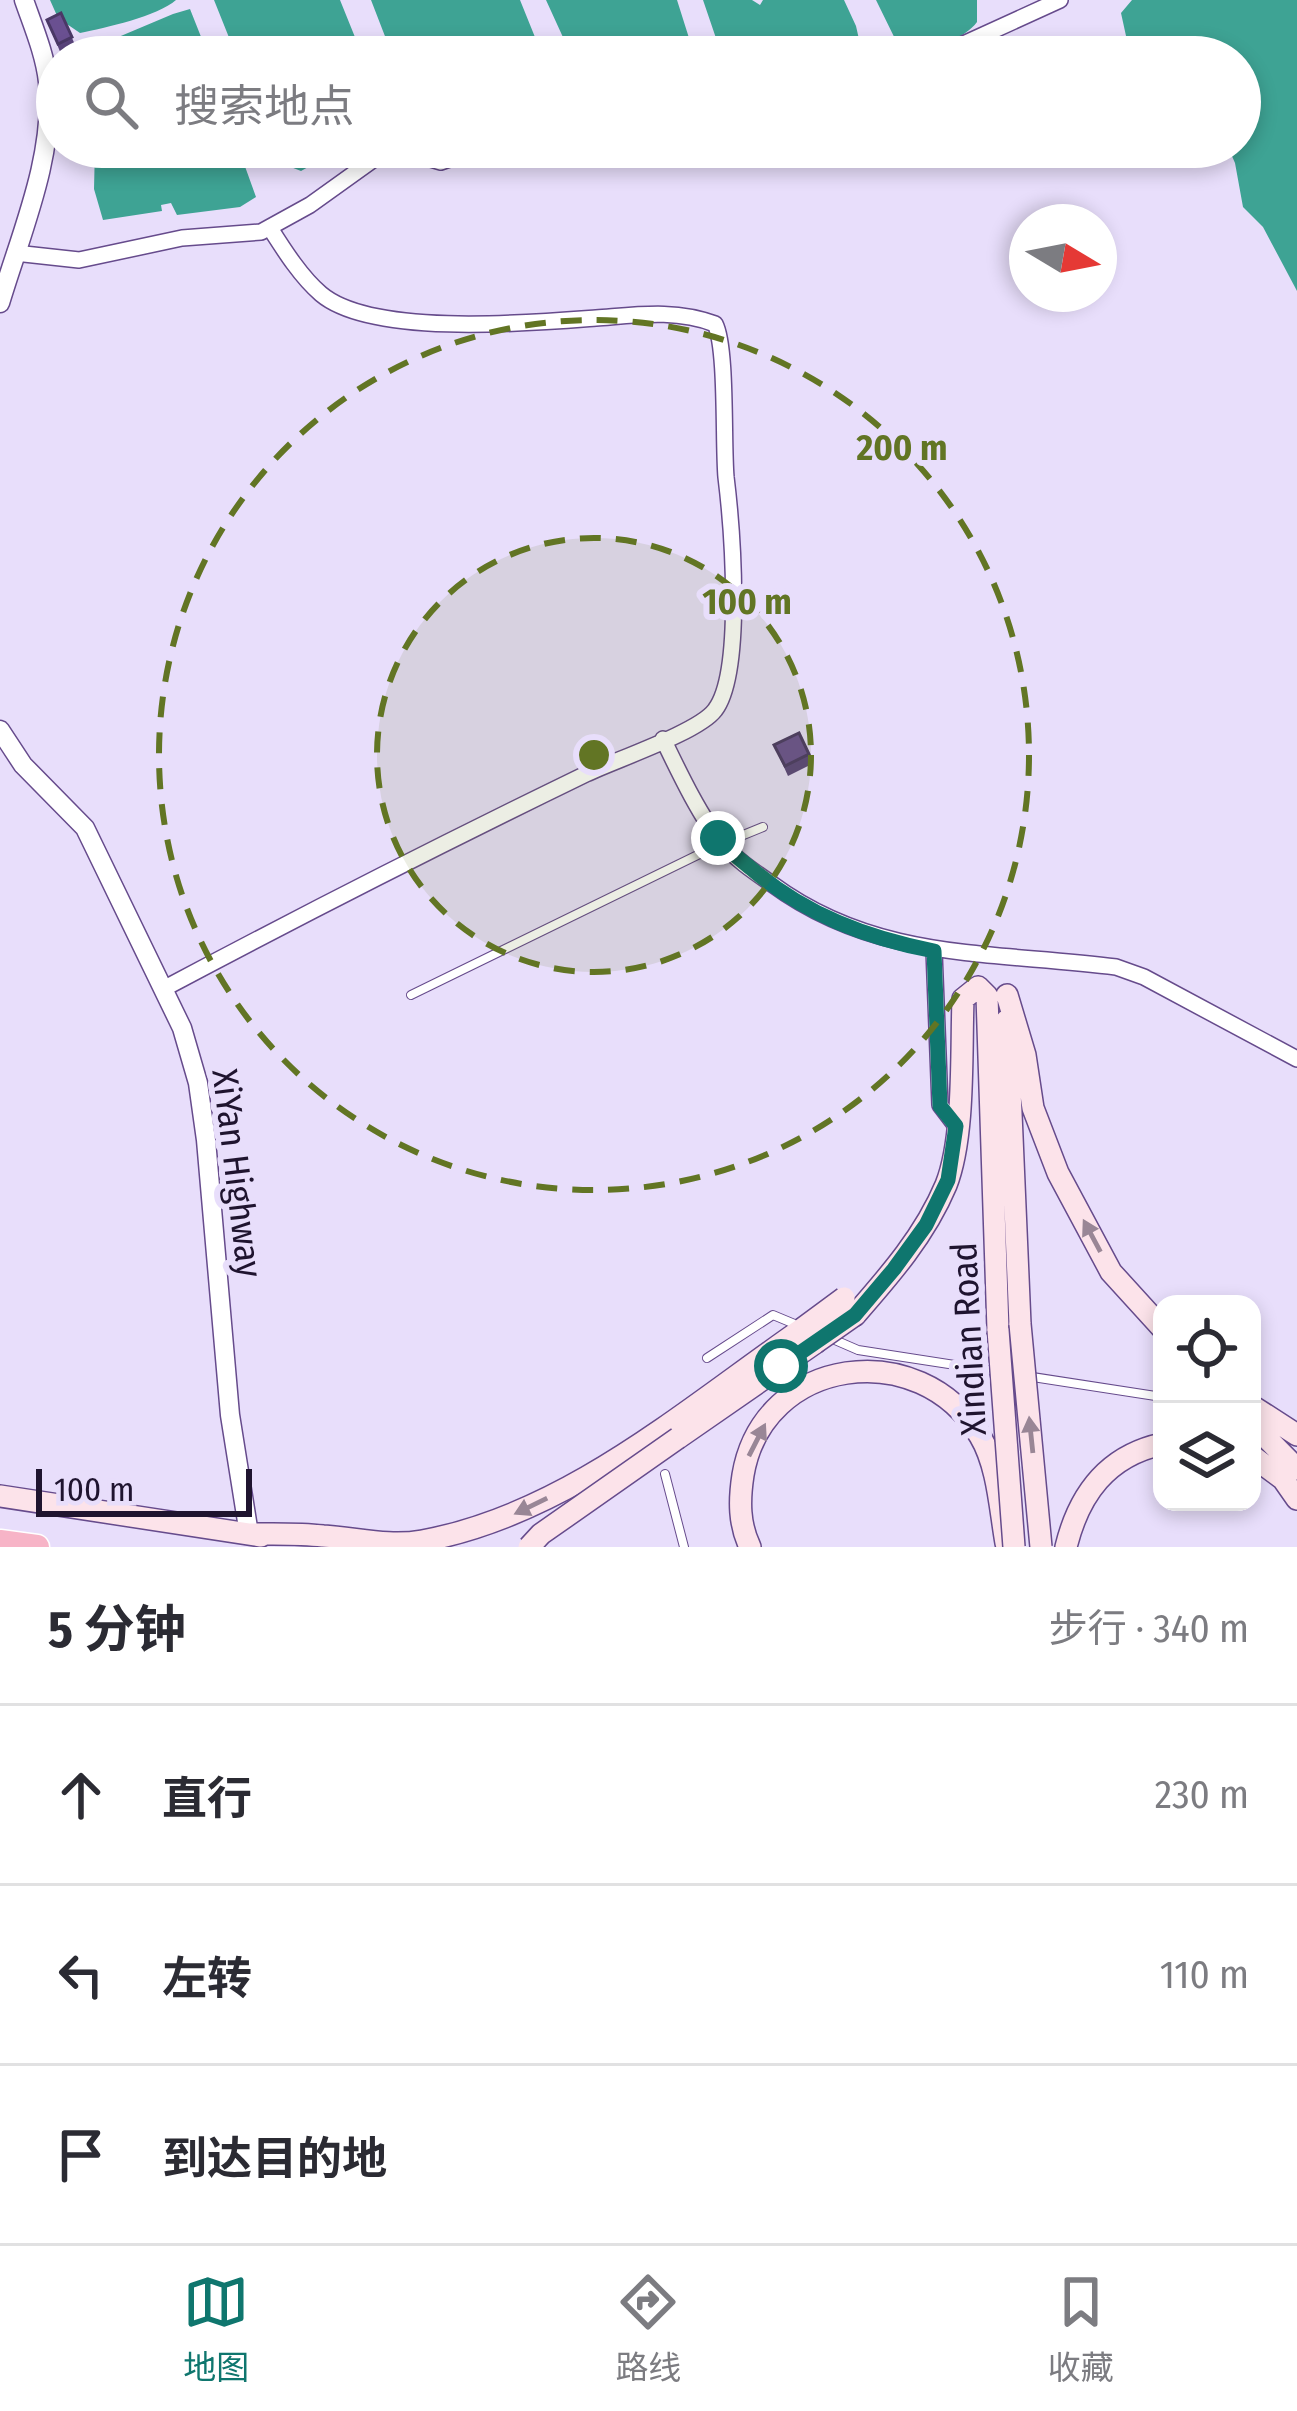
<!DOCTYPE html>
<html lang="zh">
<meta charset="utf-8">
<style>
:root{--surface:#fff;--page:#f7f7f7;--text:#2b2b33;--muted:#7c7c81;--line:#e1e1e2;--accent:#0f766e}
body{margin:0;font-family:"Fira Sans Condensed","Noto Sans SC",sans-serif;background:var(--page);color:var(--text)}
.controls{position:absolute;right:36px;bottom:36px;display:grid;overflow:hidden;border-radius:24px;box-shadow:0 6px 18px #0003}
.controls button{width:108px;height:108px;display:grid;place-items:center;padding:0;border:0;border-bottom:3px solid var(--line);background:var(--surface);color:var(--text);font:60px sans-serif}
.compass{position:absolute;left:1009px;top:204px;width:108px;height:108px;border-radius:50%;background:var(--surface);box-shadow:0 6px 18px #0003;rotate:100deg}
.scale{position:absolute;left:36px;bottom:30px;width:216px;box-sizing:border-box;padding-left:12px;border:6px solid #1f142f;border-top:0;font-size:33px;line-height:42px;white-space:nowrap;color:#1f142f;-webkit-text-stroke:9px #e8defb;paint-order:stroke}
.stop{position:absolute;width:36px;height:36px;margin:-27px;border:9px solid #0f766e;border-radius:50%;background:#fff}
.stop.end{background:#0f766e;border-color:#fff;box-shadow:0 3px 12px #0008}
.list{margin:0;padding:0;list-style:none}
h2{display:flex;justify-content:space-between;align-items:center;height:156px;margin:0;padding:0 48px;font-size:51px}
h2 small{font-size:39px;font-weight:400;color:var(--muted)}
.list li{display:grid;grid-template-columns:78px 1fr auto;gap:36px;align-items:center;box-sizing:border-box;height:180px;padding:0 48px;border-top:3px solid var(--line)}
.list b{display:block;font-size:45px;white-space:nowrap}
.list em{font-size:39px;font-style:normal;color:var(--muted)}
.icon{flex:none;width:66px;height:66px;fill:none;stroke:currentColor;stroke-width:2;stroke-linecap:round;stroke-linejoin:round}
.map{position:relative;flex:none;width:1297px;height:1547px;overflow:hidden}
.search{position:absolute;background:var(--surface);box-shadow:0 6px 18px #0003;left:36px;right:36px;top:36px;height:132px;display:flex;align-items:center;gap:30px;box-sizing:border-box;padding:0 42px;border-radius:66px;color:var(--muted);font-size:45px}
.sheet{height:696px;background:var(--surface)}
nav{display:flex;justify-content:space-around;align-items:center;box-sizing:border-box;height:168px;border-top:3px solid var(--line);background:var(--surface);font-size:33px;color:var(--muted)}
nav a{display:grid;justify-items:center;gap:6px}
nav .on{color:var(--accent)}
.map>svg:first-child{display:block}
</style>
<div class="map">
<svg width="1297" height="1547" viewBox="0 0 1297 1547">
<rect width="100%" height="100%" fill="#e8defb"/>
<!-- water -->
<path fill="#3ea394" d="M 50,0 L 176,0 C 158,16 105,28 80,33 L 58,18 Z
M 214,0 L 340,0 L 363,57 L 244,57 L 238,40 L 230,40 Z
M 371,0 L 520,0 L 543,57 L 393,57 Z
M 546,0 L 677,0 L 695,57 L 572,57 Z
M 703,0 L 752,0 L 760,5 L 763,0 L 844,0 L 856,26 L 863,57 L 809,57 L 775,41 L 719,47 Z
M 876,0 L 977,0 L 977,22 C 964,40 922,56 901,51 Z
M 1132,0 L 1297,0 L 1297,291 L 1263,227 L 1243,207 L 1235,163 L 1228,147 L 1240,147 L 1240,57 L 1136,57 L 1128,45 L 1121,13 Z
M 190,9 L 209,57 L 71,57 L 173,14 Z
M 95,147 L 238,147 L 256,197 L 240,207 L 177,215 L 171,203 L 161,205 L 162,211 L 103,220 L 94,189 Z
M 276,147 L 344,147 L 301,171 L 283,164 Z"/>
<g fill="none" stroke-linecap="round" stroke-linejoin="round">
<!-- service casing -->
<g stroke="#664b8c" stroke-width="10">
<path id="service" d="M 411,995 L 714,847 L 763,827
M 828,1337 L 858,1350 L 1162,1397
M 707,1358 L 773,1315 L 797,1325
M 665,1474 L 684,1547"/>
</g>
<!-- minor casing -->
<g stroke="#664b8c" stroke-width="18">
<path id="minor" d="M 935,57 L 1060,0
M 15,253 L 79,260 L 182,238 L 261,232 L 310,205 L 377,157 L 404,151 L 441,162 L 484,147
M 663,739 C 678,770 700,817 722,843 C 735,859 756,873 772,884 C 878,962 993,951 1116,967 L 1144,977 L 1297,1059
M 934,951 L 940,1105 L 956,1126
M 165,988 C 304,914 444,843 586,774 C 615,760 699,732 715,710 C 744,672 732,526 726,477 C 723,442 727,347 715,324 C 676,309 637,315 596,318 C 531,323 372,337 321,294 C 301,277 284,250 270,228"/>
</g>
<!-- tertiary casing -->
<g stroke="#664b8c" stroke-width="21">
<path id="tertiary" d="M 0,303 C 21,233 55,156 48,82 C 45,54 33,26 24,0
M 0,730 L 23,765 L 85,828 L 182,1028 L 198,1083 L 206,1140 L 230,1415 L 249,1534"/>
</g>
<!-- secondary casing -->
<g stroke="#664b8c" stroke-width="24">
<path id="secondary" d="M 1007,995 L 1025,1055 L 1033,1108 L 1058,1173 L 1111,1272 L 1162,1328
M 1007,1020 L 1020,1324
M 855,1315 C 890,1275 925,1235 946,1185 C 965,1137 961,1052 963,999 L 978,987 L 987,996 L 998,1330
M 1252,1406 L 1297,1435
M 1252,1423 L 1297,1469
M 678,1438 L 815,1343
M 1252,1456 L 1283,1479 L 1297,1499
M 0,1496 L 261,1536
M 249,1534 C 274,1534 298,1533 323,1536 C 357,1538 388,1547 422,1541 C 566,1515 685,1410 802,1329
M 750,1547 C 739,1524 739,1501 743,1475 C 763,1356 920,1335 980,1436 C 998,1466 1000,1509 1006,1543
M 1066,1547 C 1079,1494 1107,1456 1162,1444"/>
</g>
<!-- trunk casing -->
<g stroke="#fff" stroke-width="27">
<path id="trunk" d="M 0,1542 L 37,1547"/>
</g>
<!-- service -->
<use href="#service" stroke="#fff" stroke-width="8"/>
<!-- minor -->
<use href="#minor" stroke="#fff" stroke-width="15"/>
<!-- tertiary -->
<use href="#tertiary" stroke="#fff" stroke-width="18"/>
<!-- secondary -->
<use href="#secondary" stroke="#fce3ea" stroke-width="21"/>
<!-- trunk -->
<use href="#trunk" stroke="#f7b4c7" stroke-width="24"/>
<!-- secondary-bridge casing -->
<g stroke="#664b8c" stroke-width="24" stroke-linecap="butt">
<path id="secondary-bridge" d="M 1020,1324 L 1041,1547
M 802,1329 L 844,1298
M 998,1330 L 1014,1547
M 815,1343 L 855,1315
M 529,1547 L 541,1534 L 678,1438"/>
</g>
<!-- secondary-bridge -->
<use href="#secondary-bridge" stroke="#fce3ea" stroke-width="21"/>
</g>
<!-- wall -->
<path fill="#5b457d" d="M 61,13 L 76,47 L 61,54 L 47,20 Z
M 774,745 L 809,754 L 812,764 L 788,776 Z"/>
<!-- building -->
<path fill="#6a5091" stroke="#4a3866" stroke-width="3" d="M 61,13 L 72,37 L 58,44 L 47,20 Z
M 233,42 L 238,54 L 225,57 L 221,47 Z
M 799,733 L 809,754 L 785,766 L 774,745 Z"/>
<!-- one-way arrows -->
<defs><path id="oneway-solid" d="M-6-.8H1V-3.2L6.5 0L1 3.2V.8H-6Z" transform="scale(3)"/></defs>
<g fill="#998696">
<use href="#oneway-solid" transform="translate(1092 1236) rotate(-118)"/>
<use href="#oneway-solid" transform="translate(1031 1435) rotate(-96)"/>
<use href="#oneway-solid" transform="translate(757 1440) rotate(-63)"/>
<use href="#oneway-solid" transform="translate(531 1506) rotate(154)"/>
</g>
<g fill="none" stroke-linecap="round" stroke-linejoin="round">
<!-- route -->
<path stroke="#0f766e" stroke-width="15" d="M 718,838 C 727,850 741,860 753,870 C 806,915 867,938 934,951 L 940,1106 L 956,1126 L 948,1180 L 926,1225 L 894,1269 L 855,1315 L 781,1366"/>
</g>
<!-- distance rings -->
<circle cx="594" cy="755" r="217" fill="#627524" fill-opacity=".12"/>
<g fill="none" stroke="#627524" stroke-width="6" stroke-dasharray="21 15">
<circle cx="594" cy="755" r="217"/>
<circle cx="594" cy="755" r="435"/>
</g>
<g text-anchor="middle" stroke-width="12" stroke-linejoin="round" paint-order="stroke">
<!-- street labels -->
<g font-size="36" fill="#1f142f" stroke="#e8defb">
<text transform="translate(238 1173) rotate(83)" y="13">XiYan Highway</text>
<text transform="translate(968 1339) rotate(-93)" y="13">Xindian Road</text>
</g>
</g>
<circle cx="594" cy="755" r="18" fill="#627524" stroke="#e8defb" stroke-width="6"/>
<g font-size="36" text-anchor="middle" font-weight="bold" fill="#627524" stroke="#e8defb" stroke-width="12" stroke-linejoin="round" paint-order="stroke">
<text x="902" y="460">200 m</text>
<text x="747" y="614">100 m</text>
</g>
</svg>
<div class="controls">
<button><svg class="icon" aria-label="locate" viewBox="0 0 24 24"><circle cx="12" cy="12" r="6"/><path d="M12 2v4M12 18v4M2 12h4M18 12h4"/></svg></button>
<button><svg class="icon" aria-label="layers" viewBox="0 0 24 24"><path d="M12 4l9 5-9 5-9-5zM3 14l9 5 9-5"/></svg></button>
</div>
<svg class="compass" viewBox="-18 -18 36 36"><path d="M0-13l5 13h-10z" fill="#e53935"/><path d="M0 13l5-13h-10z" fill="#7c7c81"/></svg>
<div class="scale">100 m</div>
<div class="stop" style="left:781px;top:1366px"></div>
<div class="stop end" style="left:718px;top:838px"></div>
<div class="search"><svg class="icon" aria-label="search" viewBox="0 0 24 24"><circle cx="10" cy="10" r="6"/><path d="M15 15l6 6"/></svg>搜索地点</div>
</div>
<section class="sheet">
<h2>5 分钟<small>步行 · 340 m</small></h2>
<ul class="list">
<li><svg class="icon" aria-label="ahead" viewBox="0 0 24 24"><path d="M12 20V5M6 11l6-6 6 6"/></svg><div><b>直行</b></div><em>230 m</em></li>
<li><svg class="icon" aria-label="left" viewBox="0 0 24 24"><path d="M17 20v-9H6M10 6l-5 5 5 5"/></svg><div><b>左转</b></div><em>110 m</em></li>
<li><svg class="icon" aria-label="arrive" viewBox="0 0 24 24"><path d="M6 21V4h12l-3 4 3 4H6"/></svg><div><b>到达目的地</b></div></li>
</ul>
</section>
<nav>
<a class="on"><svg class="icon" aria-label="map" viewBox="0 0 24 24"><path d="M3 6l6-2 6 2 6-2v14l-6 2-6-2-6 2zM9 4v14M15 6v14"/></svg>地图</a>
<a><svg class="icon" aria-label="directions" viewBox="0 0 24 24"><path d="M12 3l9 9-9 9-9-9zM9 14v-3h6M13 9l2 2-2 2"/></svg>路线</a>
<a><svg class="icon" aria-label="saved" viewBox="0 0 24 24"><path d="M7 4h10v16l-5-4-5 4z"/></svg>收藏</a>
</nav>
